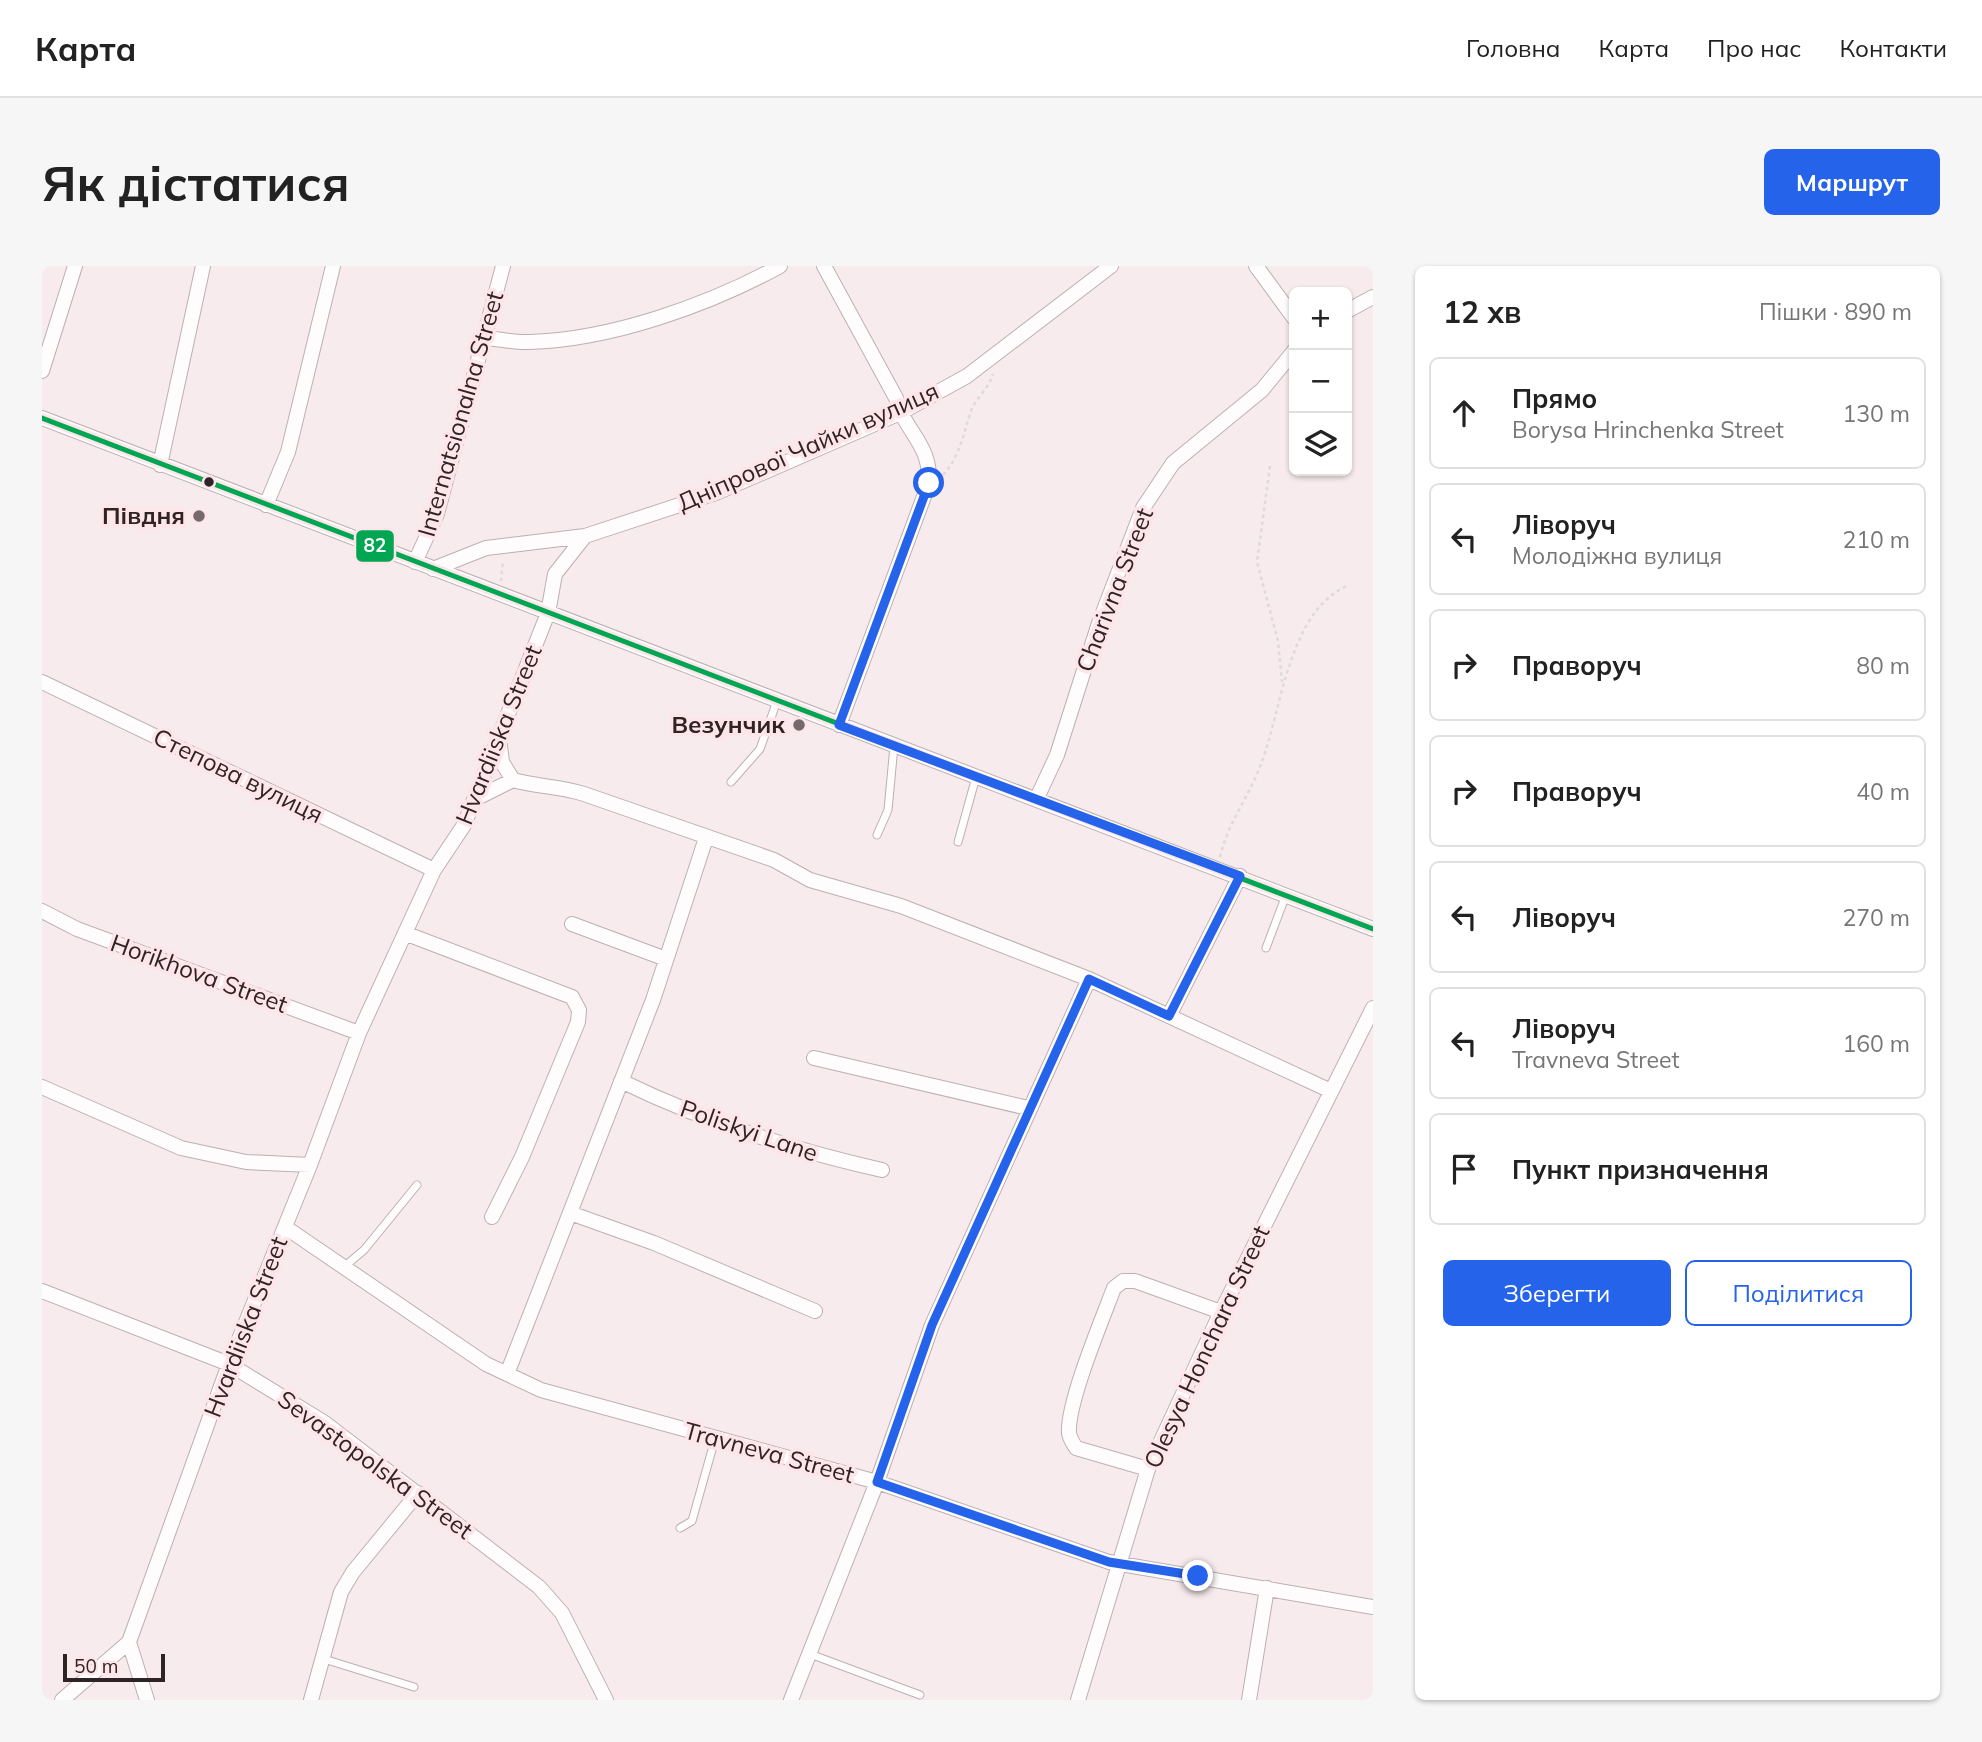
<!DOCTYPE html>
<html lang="uk">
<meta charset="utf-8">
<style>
:root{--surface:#fff;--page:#f6f6f6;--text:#222;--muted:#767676;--line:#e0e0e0;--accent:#2563eb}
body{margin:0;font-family:Mulish,sans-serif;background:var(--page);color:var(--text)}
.controls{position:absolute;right:21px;top:21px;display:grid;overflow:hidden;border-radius:10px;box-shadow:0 2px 5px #0004}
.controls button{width:63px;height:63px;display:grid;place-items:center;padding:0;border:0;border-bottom:2px solid var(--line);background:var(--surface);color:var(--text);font:35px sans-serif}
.scale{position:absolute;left:21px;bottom:18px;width:102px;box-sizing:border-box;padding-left:7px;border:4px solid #2e2325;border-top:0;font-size:19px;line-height:24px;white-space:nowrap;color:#2e2325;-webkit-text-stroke:5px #fee5ea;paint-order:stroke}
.stop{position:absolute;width:21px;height:21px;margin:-16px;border:5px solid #2563eb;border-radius:50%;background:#fff}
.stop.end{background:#2563eb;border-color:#fff;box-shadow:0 2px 7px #0008}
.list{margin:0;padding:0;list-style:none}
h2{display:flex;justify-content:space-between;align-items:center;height:91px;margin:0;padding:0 28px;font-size:30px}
h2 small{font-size:23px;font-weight:400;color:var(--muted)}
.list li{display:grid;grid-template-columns:46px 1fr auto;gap:21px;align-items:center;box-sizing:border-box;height:112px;margin:0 14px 14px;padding:0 14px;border:2px solid var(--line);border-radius:10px}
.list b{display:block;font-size:26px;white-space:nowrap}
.list p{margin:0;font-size:23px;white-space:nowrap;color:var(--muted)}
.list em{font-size:23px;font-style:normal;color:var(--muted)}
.actions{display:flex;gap:14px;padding:21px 28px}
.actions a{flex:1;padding:16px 0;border:2px solid var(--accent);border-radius:10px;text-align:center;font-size:24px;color:var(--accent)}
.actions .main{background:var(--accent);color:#fff}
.icon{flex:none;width:38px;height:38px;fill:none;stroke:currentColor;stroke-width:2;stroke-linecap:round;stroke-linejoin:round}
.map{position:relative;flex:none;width:1331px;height:1434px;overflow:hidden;border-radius:10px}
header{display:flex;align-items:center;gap:42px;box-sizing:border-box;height:98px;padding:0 35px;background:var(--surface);border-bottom:2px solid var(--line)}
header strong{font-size:33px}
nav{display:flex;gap:38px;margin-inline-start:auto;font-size:24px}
.intro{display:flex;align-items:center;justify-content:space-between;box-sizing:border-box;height:168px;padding:0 42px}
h1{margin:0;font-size:49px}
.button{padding:18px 32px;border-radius:10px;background:var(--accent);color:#fff;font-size:24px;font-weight:700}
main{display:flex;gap:42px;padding:0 42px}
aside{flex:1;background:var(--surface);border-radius:10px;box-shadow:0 2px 5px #0004}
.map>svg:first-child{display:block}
</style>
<header>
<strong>Карта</strong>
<nav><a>Головна</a><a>Карта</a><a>Про нас</a><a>Контакти</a></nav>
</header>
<div class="intro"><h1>Як дістатися</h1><a class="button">Маршрут</a></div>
<main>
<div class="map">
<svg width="1331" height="1434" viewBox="0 0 1331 1434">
<rect width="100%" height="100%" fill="#f8ebee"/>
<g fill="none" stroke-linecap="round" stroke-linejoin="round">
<!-- service casing -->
<g stroke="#bcb0b3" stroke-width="9">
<path id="service" d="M 689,516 L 718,483 L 735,435
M 835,569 L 846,544 L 852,480
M 916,576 L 934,511
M 1224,682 L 1244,629
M 303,1000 L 322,984 L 375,919
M 638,1262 L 650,1255 L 673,1173
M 768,1388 L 878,1429
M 282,1393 L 372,1421"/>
</g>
<!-- minor casing -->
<g stroke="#bcb0b3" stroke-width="16">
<path id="minor" d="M 782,0 L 854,132 C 863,167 889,177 887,217 L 797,459
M 1214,0 L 1252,52
M 1305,45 L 1331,31
M 444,72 C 458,73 473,77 487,76 C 568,74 667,39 738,0
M 0,105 L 33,0
M 0,152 L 1331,663
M 118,199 L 161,0
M 224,239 L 246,186 L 291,0
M 373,296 L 395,248 L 461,0
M 391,303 L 444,282 L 543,270 L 674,227 L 858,147 L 925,110 L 1069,0
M 0,416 L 392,604
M 457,473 L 460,496 L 471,514 C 495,521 518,520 542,528 L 732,594 L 768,614 L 859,640 L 1047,713 L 1289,825
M 995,532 L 1015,489 L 1057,357 L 1101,242 L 1131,197 L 1220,124 L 1252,85
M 433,533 L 471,514
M 0,645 L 35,663 L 317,767
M 530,658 L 624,693
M 365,668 L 530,731 L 537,744 L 536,756 L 480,891 L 450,951
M 1127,750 L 1198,610
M 772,792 L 986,842
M 579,815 C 661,855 751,884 840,904
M 0,821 L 139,882 L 204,896 L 268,899
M 528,947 L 612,977 L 773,1045
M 243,961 L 444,1098 L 499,1124 L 835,1216 L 1067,1296 L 1331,1341
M 0,1025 L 187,1098 L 283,1157 L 497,1321 L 520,1347 L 564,1434
M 465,1108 L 611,734 L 664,572
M 1106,1203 L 1034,1182 C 1031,1177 1028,1173 1027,1167 C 1025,1137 1060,1054 1072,1022 L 1081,1015 L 1093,1015 L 1179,1046
M 87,1376 L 105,1434
M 20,1434 L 87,1376 L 187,1098 L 268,899 L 317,767 L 392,604 L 422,559 L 506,347 L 513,308 L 543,270
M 269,1434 L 299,1326 L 311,1306 L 376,1227
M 749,1434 L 835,1216 L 890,1059 L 1047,713
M 1036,1434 L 1106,1203 L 1179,1046 L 1331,742
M 1207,1434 L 1225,1322"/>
</g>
<!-- path -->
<path stroke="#ded9da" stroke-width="2.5" stroke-dasharray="3.5 3.5" stroke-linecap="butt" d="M 1228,200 L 1215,296 L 1236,375 L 1240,416
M 901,209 C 918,190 921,169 929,145 C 934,131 947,123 951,108
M 459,315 L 461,294
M 1178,591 C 1185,558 1208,529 1219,498 C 1240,444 1246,344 1307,319"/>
<!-- service -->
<use href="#service" stroke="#fefcfc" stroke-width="7"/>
<!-- minor -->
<use href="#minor" stroke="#fefcfc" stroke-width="14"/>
<!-- bus-1 casing -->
<g stroke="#fee5ea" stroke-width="10">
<path id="bus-1" d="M 0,152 L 1331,663"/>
</g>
<!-- bus-1 -->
<use href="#bus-1" stroke="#00a651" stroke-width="5"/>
</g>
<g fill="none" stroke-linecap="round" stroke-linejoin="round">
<!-- route -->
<path stroke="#2563eb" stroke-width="9" d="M 887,217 L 797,459 L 1198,610 L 1127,750 L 1047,713 L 890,1059 L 835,1216 L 1067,1296 L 1156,1310"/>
</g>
<!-- markers -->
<circle fill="#2e2325" stroke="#fee5ea" stroke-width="2.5" cx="167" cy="216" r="6"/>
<g fill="#75696b" stroke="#fee5ea" stroke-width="2.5">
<circle cx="157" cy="250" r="7"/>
<circle cx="757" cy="459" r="7"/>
</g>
<g text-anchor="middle" stroke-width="7" stroke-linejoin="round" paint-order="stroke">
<!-- street labels -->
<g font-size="24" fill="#2e2325" stroke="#fee5ea">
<text transform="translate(419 148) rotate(-74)" y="8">Internatsionalna Street</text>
<text transform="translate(766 181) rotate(-24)" y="8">Дніпрової Чайки вулиця</text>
<text transform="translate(1073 324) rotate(-69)" y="8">Charivna Street</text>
<text transform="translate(457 469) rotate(-68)" y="8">Hvardiiska Street</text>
<text transform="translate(196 510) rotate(26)" y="8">Степова вулиця</text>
<text transform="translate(157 708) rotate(20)" y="8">Horikhova Street</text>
<text transform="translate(707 865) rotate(19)" y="8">Poliskyi Lane</text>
<text transform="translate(204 1061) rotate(-69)" y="8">Hvardiiska Street</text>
<text transform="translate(1165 1081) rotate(-65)" y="8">Olesya Honchara Street</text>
<text transform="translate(727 1187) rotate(15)" y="8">Travneva Street</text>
<text transform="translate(333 1199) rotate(36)" y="8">Sevastopolska Street</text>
</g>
<!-- poi labels -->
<g font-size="24" font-weight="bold" fill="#2e2325" stroke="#fee5ea" text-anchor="end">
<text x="143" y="258">Півдня</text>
<text x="743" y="467">Везунчик</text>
</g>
</g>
<rect stroke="#fee5ea" stroke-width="2.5" x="313" y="263" width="40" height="34" rx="7" fill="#00a651"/>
<g font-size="19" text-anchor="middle" font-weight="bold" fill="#fff">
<text x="333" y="286">82</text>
</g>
</svg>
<div class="controls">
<button>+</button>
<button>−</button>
<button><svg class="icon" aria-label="layers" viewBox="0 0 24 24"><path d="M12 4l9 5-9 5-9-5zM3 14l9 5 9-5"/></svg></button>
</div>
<div class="scale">50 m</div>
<div class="stop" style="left:887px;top:217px"></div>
<div class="stop end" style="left:1156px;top:1310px"></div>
</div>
<aside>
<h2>12 хв<small>Пішки · 890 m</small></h2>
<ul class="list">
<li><svg class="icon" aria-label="ahead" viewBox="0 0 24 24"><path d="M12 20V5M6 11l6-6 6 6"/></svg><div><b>Прямо</b><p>Borysa Hrinchenka Street</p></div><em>130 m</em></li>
<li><svg class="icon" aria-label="left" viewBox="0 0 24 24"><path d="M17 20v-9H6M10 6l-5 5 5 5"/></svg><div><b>Ліворуч</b><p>Молодіжна вулиця</p></div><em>210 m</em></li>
<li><svg class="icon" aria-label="right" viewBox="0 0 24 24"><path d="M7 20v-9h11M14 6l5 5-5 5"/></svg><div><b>Праворуч</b></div><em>80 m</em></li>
<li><svg class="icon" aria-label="right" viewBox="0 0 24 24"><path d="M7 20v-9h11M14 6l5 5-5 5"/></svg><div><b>Праворуч</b></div><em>40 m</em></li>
<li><svg class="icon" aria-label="left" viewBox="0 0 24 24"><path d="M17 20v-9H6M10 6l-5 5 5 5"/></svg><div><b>Ліворуч</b></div><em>270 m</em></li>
<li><svg class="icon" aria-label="left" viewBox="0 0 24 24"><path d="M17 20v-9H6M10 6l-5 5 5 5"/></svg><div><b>Ліворуч</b><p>Travneva Street</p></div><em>160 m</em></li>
<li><svg class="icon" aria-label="arrive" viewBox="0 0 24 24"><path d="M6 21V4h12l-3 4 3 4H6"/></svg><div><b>Пункт призначення</b></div></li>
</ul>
<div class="actions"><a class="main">Зберегти</a><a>Поділитися</a></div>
</aside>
</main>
